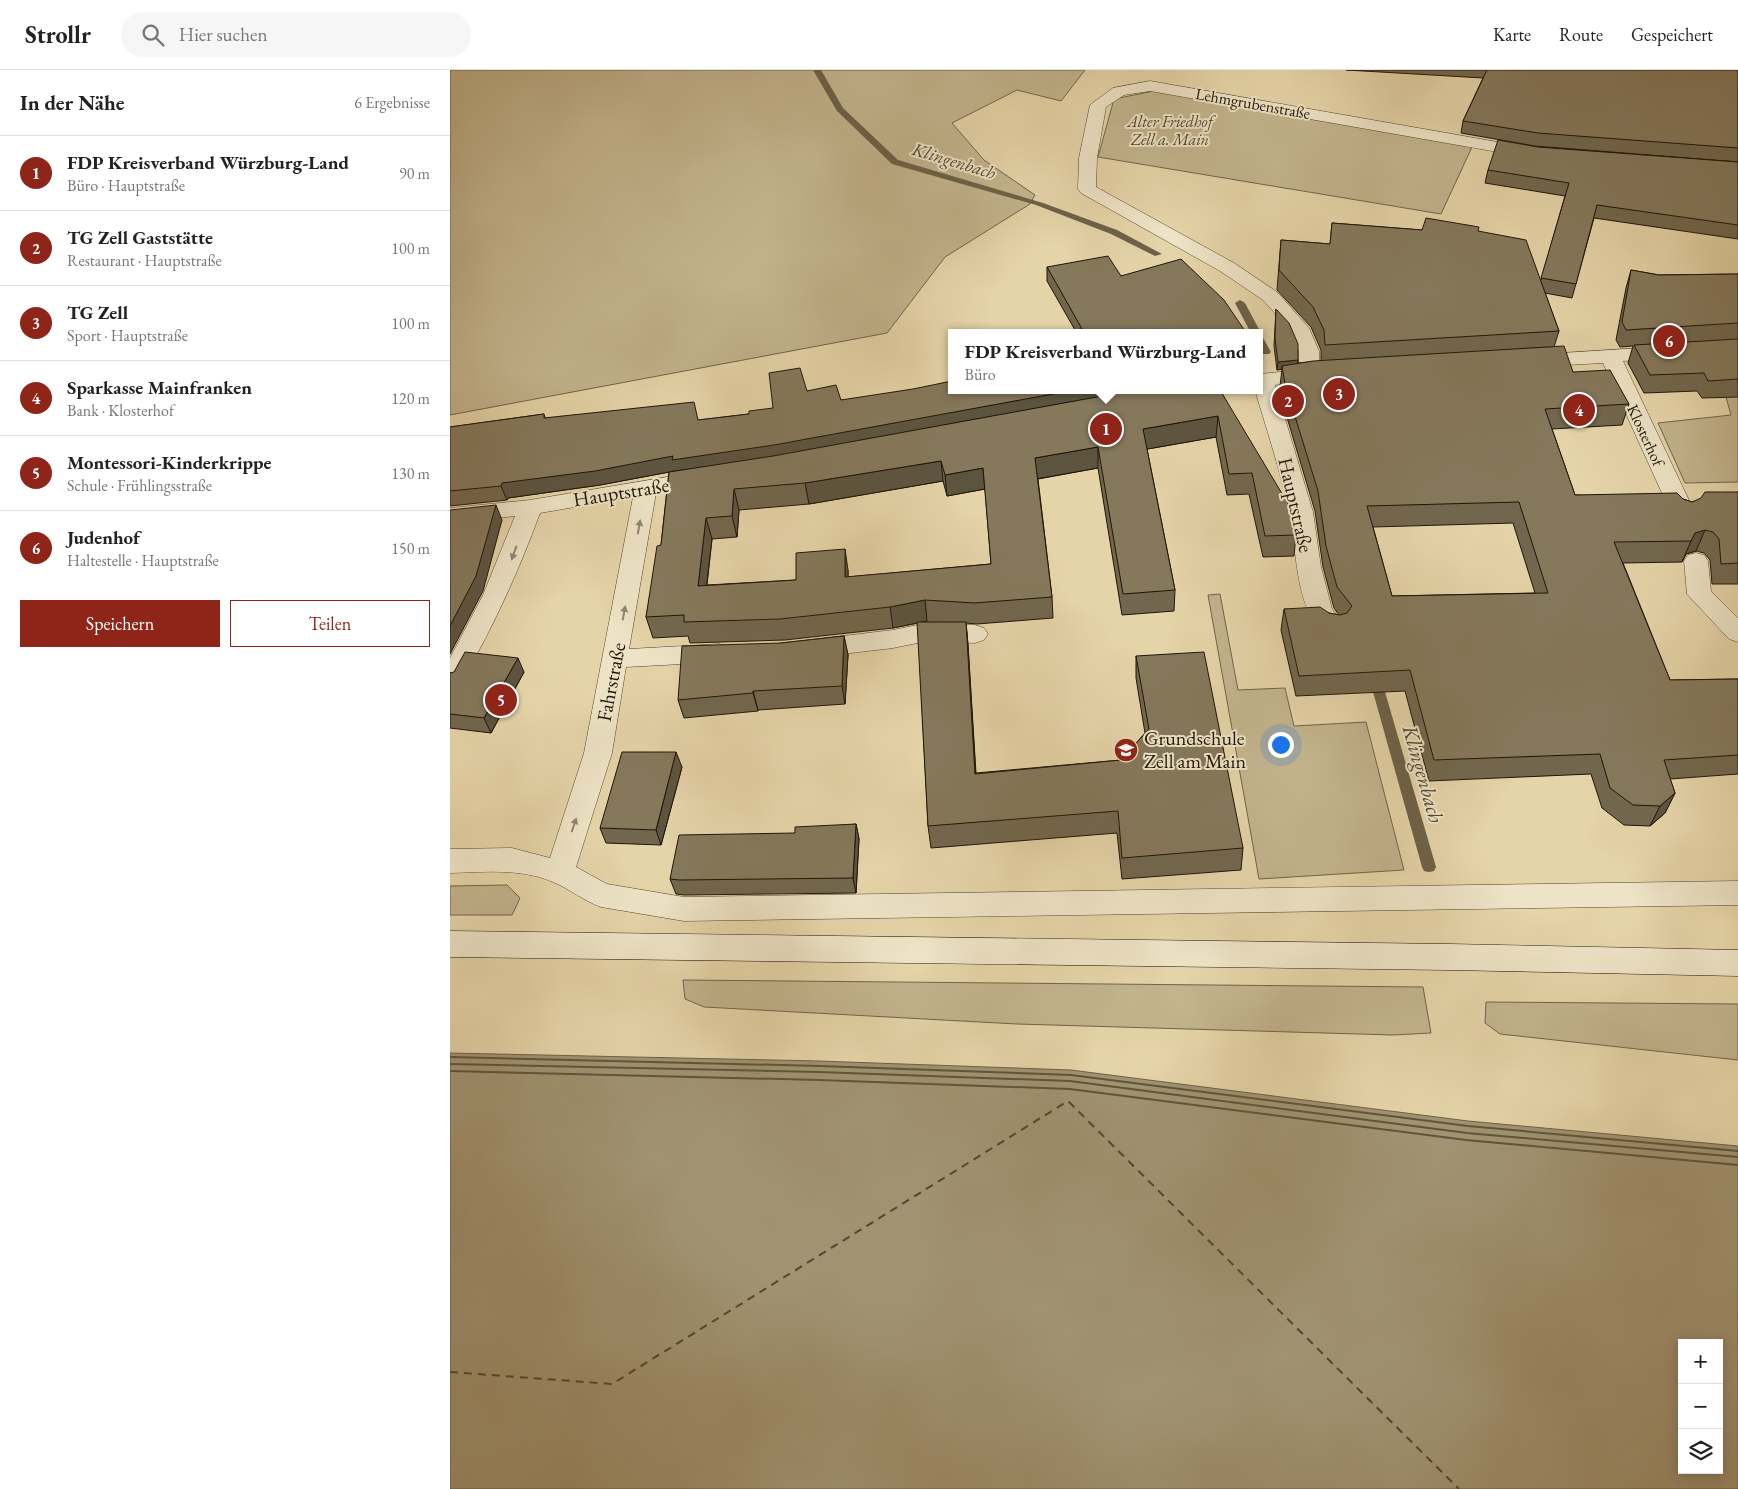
<!DOCTYPE html>
<html lang="de">
<meta charset="utf-8">
<style>
:root{--surface:#fff;--page:#f6f6f6;--text:#222;--muted:#767676;--line:#e0e0e0;--accent:#8f2418}
body{margin:0;font-family:"EB Garamond",serif;background:var(--page);color:var(--text)}
.controls{position:absolute;right:15px;bottom:15px;display:grid;overflow:hidden;border-radius:0px;box-shadow:0 2px 12px #0003}
.controls button{width:45px;height:45px;display:grid;place-items:center;padding:0;border:0;border-bottom:1px solid var(--line);background:var(--surface);color:var(--text);font:25px sans-serif}
.you{position:absolute;left:830px;top:674px;width:18px;height:18px;margin:-12px;border:4px solid #fff;border-radius:50%;background:#1a73e8;box-shadow:0 0 0 8px #1a73e833}
.badge{display:grid;place-items:center;width:32px;height:32px;border-radius:50%;background:var(--accent);color:#fff;font-size:16px;font-weight:700}
.pin{position:absolute;translate:-50% -50%;border:2px solid #fff;box-shadow:0 1px 5px #0006}
.popup{position:absolute;left:498px;top:259px;width:315px;height:65px;box-sizing:border-box;display:grid;place-content:center;border-radius:0px;background:var(--surface);filter:drop-shadow(0 1px 4px #0005);font-size:16px;white-space:nowrap;color:var(--muted)}
.popup b{font-size:19px;color:var(--text)}
.popup::after{content:'';position:absolute;left:50%;top:100%;margin-left:-10px;border:10px solid transparent;border-top-color:var(--surface)}
.list{margin:0;padding:0;list-style:none}
h2{display:flex;justify-content:space-between;align-items:center;height:65px;margin:0;padding:0 20px;font-size:21px}
h2 small{font-size:16px;font-weight:400;color:var(--muted)}
.list li{display:grid;grid-template-columns:32px 1fr auto;gap:15px;align-items:center;box-sizing:border-box;height:75px;padding:0 20px;border-top:1px solid var(--line)}
.list b{display:block;font-size:19px;white-space:nowrap}
.list p{margin:0;font-size:16px;white-space:nowrap;color:var(--muted)}
.list em{font-size:16px;font-style:normal;color:var(--muted)}
.actions{display:flex;gap:10px;padding:15px 20px}
.actions a{flex:1;padding:11px 0;border:1px solid var(--accent);border-radius:0px;text-align:center;font-size:18px;color:var(--accent)}
.actions .main{background:var(--accent);color:#fff}
.icon{flex:none;width:28px;height:28px;fill:none;stroke:currentColor;stroke-width:2;stroke-linecap:round;stroke-linejoin:round}
.map{position:relative;flex:none;width:1288px;height:1419px;overflow:hidden}
header{display:flex;align-items:center;gap:30px;box-sizing:border-box;height:70px;padding:0 25px;background:var(--surface);border-bottom:1px solid var(--line)}
header strong{font-size:24px}
nav{display:flex;gap:28px;margin-inline-start:auto;font-size:18px}
.search{width:350px;height:45px;background:var(--page);display:flex;align-items:center;gap:12px;box-sizing:border-box;padding:0 18px;border-radius:28px;color:var(--muted);font-size:19px}
main{display:flex}
aside{flex:1;background:var(--surface)}
.map>svg:first-child{display:block}
</style>
<header>
<strong>Strollr</strong>
<div class="search"><svg class="icon" aria-label="search" viewBox="0 0 24 24"><circle cx="10" cy="10" r="6"/><path d="M15 15l6 6"/></svg>Hier suchen</div>
<nav><a>Karte</a><a>Route</a><a>Gespeichert</a></nav>
</header>
<main>
<aside>
<h2>In der Nähe<small>6 Ergebnisse</small></h2>
<ul class="list">
<li><span class="badge">1</span><div><b>FDP Kreisverband Würzburg-Land</b><p>Büro · Hauptstraße</p></div><em>90 m</em></li>
<li><span class="badge">2</span><div><b>TG Zell Gaststätte</b><p>Restaurant · Hauptstraße</p></div><em>100 m</em></li>
<li><span class="badge">3</span><div><b>TG Zell</b><p>Sport · Hauptstraße</p></div><em>100 m</em></li>
<li><span class="badge">4</span><div><b>Sparkasse Mainfranken</b><p>Bank · Klosterhof</p></div><em>120 m</em></li>
<li><span class="badge">5</span><div><b>Montessori-Kinderkrippe</b><p>Schule · Frühlingsstraße</p></div><em>130 m</em></li>
<li><span class="badge">6</span><div><b>Judenhof</b><p>Haltestelle · Hauptstraße</p></div><em>150 m</em></li>
</ul>
<div class="actions"><a class="main">Speichern</a><a>Teilen</a></div>
</aside>
<div class="map">
<svg width="1288" height="1419" viewBox="0 0 1288 1419">
<rect width="100%" height="100%" fill="#e5d4a8"/>
<filter id="stains"><feTurbulence type="fractalNoise" baseFrequency=".004" numOctaves="4"/><feColorMatrix values="0 0 0 0 .2 0 0 0 0 .09 0 0 0 0 .02 0 0 0 .5 -.17"/></filter>
<radialGradient id="worn" r=".72"><stop offset=".6" stop-color="#630" stop-opacity="0"/><stop offset="1" stop-color="#630" stop-opacity=".3"/></radialGradient>
<!-- green -->
<path fill="#c3b48d" stroke="#70644a" d="M 0,0 L 635,0 L 611,31 L 567,20 L 502,53 L 534,90 L 585,125 L 580,134 L 495,187 L 437,263 L 0,345 Z
M 704,21 L 1022,77 L 991,144 L 648,87 L 664,29 Z
M 1288,292 L 1288,412 L 1235,413 L 1208,353 L 1281,345 L 1276,327 Z
M 770,524 L 788,620 L 835,618 L 844,656 L 916,652 L 954,800 L 809,809 L 758,525 Z
M 57,815 L 70,828 L 62,845 L 0,845 L 0,816 Z
M 233,910 L 973,917 L 981,963 L 943,965 L 567,954 L 254,937 L 235,929 Z
M 1036,932 L 1288,934 L 1288,990 L 1050,964 L 1035,953 Z"/>
<!-- water -->
<path fill="#a19371" stroke="#6d6147" fill-rule="evenodd" d="M 0,983 L 369,991 L 621,1000 L 1018,1051 L 1288,1076 L 1288,1419 L 0,1419 ZM 1232,1273 L 1269,1273 L 1269,1400 L 1232,1400 Z"/>
<g fill="none" stroke-linecap="round" stroke-linejoin="round">
<!-- shore -->
<path stroke="#60543c" stroke-width="2" d="M 0,987 L 369,996 L 621,1005 L 1018,1056 L 1288,1081
M 0,994 L 369,1002 L 620,1011 L 1017,1063 L 1288,1087
M 0,1001 L 369,1010 L 620,1019 L 1016,1070 L 1288,1095"/>
<!-- stream -->
<path fill="#6d6147" fill-rule="evenodd" d="M 363,0 L 371,0 L 393,38 L 448,90 L 593,133 L 667,160 L 712,184 L 705,186 L 661,164 L 586,135 L 442,94 L 387,41 Z
M 790,230 L 795,233 L 811,263 L 810,264 L 801,263 L 785,233 Z
M 810,267 L 813,268 L 821,282 L 819,284 L 813,284 L 811,282 Z
M 929,618 L 935,622 L 986,797 L 984,801 L 979,802 L 974,801 L 972,797 L 923,622 Z"/>
<!-- ferry -->
<path stroke="#524731" stroke-width="2" stroke-dasharray="8 6" stroke-linecap="butt" d="M 0,1302 L 162,1314 L 618,1031 L 1009,1419"/>
<!-- street casing -->
<g stroke="#50452f" stroke-width="1">
<path id="street" d="M 700,11 L 1082,78 L 1088,79 L 1091,83 L 1088,87 L 1082,88 L 700,21 L 674,25 L 656,37 L 647,88 L 646,117 L 784,193 L 827,222 L 859,258 L 869,281 L 870,298 L 875,300 L 878,304 L 875,308 L 825,315 L 863,442 L 871,497 L 882,539 L 896,557 L 892,563 C 876,568 864,556 858,541 C 845,510 846,475 839,443 C 831,402 817,361 805,320 L 810,320 L 810,304 L 849,300 L 849,281 L 840,260 L 813,230 L 770,201 L 631,123 L 628,119 L 629,88 L 640,35 L 663,18 Z
M 1288,272 L 1288,284 L 1173,291 L 1245,443 L 1241,448 L 1233,451 L 1225,448 L 1221,443 L 1153,293 L 1080,297 L 1073,295 L 1070,291 L 1073,287 L 1080,285 Z
M 253,401 L 261,403 L 264,408 L 261,413 L 206,423 L 179,579 L 269,574 L 278,577 L 282,583 L 278,589 L 269,592 L 176,597 L 162,683 L 126,797 L 157,814 L 234,827 L 1288,811 L 1288,835 L 234,851 L 151,837 C 134,831 120,819 103,812 C 71,798 34,802 0,803 L 0,779 L 62,778 L 100,788 L 134,683 L 183,427 L 90,443 C 68,503 42,560 9,616 L 0,618 L 0,588 L 33,525 L 65,446 L 0,454 L 0,438 L 80,430 Z
M 1246,483 L 1254,485 L 1258,491 L 1261,521 L 1288,548 L 1288,572 L 1279,569 L 1237,524 L 1234,491 L 1238,485 Z
M 477,553 L 525,555 L 534,558 L 538,564 L 534,570 L 525,573 L 477,571 L 443,578 L 359,588 L 350,585 L 346,579 L 350,573 L 359,570 L 443,560 Z"/>
</g>
<!-- secondary casing -->
<g stroke="#1e1507" stroke-width="1">
<path id="secondary" d="M 0,861 L 999,874 L 1288,880 L 1288,906 L 999,900 L 0,887 Z"/>
</g>
<!-- street -->
<use href="#street" fill="#eee3c6" fill-rule="evenodd"/>
<!-- secondary -->
<use href="#secondary" fill="#eee3c6" fill-rule="evenodd"/>
</g>
<!-- wall -->
<path fill="#72674e" stroke="#1e1507" fill-rule="evenodd" d="M 896,0 L 1288,0 L 1288,92 L 1085,76 L 1011,63 L 1013,51 L 1033,8 Z
M 1088,77 L 1288,92 L 1288,169 L 1144,148 L 1122,228 L 1095,223 L 1109,261 L 1104,277 L 1123,302 L 1179,334 L 1172,355 L 1102,359 L 1125,425 L 1233,429 L 1242,432 L 1288,422 L 1288,514 L 1262,514 L 1260,490 L 1254,483 L 1246,481 L 1236,484 L 1232,492 L 1173,493 L 1220,610 L 1288,609 L 1288,704 L 1220,709 L 1225,723 L 1215,743 L 1200,756 L 1174,755 L 1152,738 L 1141,704 L 979,711 L 955,621 L 846,626 L 831,560 L 834,539 L 879,543 L 889,545 L 884,538 L 873,497 L 865,441 L 833,334 L 830,316 L 832,299 L 827,300 L 824,276 L 826,239 L 848,290 L 848,293 L 871,291 L 871,280 L 861,257 L 827,220 L 831,170 L 880,174 L 882,153 L 972,160 L 1028,161 L 1091,210 L 1115,126 L 1035,113 L 1038,100 ZM 1063,453 L 1085,523 L 942,526 L 923,457 Z
M 597,197 L 671,206 L 795,263 L 625,260 L 597,211 Z
M 1181,200 L 1209,205 L 1288,204 L 1288,327 L 1252,328 L 1247,321 L 1194,323 L 1178,293 L 1183,276 L 1170,277 L 1166,270 L 1176,218 Z
M 770,320 L 846,465 L 844,486 L 813,487 L 799,424 L 777,425 L 766,367 L 697,379 L 725,520 L 724,541 L 672,545 L 648,398 L 588,409 L 602,527 L 603,548 L 527,554 L 516,553 L 518,575 L 526,703 L 671,690 L 695,663 L 686,608 L 686,586 L 793,778 L 791,800 L 672,809 L 667,763 L 481,778 L 478,756 L 468,553 L 443,558 L 335,570 L 240,573 L 238,566 L 203,568 L 196,547 L 211,475 L 219,402 L 150,415 L 58,428 L 57,430 L 0,436 L 0,357 L 94,344 L 95,348 L 249,350 L 299,344 L 323,338 L 357,321 L 391,330 ZM 493,411 L 497,426 L 535,419 L 541,494 L 398,507 L 398,500 L 346,510 L 257,515 L 262,469 L 287,467 L 289,440 L 359,434 Z
M 394,566 L 398,585 L 395,634 L 308,640 L 308,641 L 234,648 L 228,630 L 331,573 Z
M 74,602 L 41,663 L 0,658 L 0,603 Z
M 232,697 L 211,775 L 156,773 L 150,758 Z
M 406,754 L 409,769 L 406,823 L 234,825 L 226,824 L 220,809 L 345,763 Z"/>
<!-- shaded-wall -->
<path fill="#5d5440" stroke="#1e1507" d="M 848,290 L 847,297 L 832,296 L 832,299 L 827,300 L 828,292 Z
M 625,320 L 705,320 L 327,389 L 225,401 L 150,415 L 58,428 L 57,430 L 51,416 L 52,413 Z
M 768,346 L 766,367 L 692,380 L 693,359 Z
M 648,377 L 648,398 L 586,409 L 585,388 Z
M 491,391 L 493,411 L 359,434 L 355,413 Z
M 533,398 L 535,419 L 497,426 L 495,405 Z
M 284,419 L 289,440 L 287,467 L 282,446 Z
M 46,435 L 52,450 L 33,521 L 0,584 L 0,556 Z
M 256,448 L 262,469 L 254,537 L 248,516 Z
M 1255,460 L 1246,481 L 1236,484 L 1232,492 L 1241,471 L 1245,463 Z
M 395,479 L 398,500 L 398,528 L 395,507 Z
M 475,530 L 477,551 L 443,558 L 440,537 Z
M 516,552 L 518,575 L 527,726 L 525,704 Z
M 394,566 L 398,585 L 395,634 L 392,616 Z
M 68,588 L 74,602 L 41,663 L 34,648 Z
M 303,621 L 308,640 L 308,641 L 303,623 Z
M 226,682 L 232,697 L 211,775 L 206,760 Z
M 1225,723 L 1215,743 L 1200,756 L 1210,736 Z
M 406,754 L 409,769 L 406,823 L 403,808 Z"/>
<!-- building -->
<path fill="#85785b" stroke="#1e1507" fill-rule="evenodd" d="M 1037,0 L 1288,0 L 1288,78 L 1088,63 L 1013,51 Z
M 1048,70 L 1088,77 L 1288,92 L 1288,155 L 1147,135 L 1126,214 L 1091,208 L 1119,113 L 1038,100 Z
M 976,148 L 1029,157 L 1028,161 L 1076,170 L 1109,261 L 875,275 L 874,260 L 863,237 L 829,200 L 831,170 L 880,174 L 882,153 L 972,160 Z
M 658,186 L 671,206 L 731,189 L 774,230 L 795,261 L 786,263 L 610,263 L 632,259 L 597,197 Z
M 1181,200 L 1209,205 L 1288,204 L 1288,253 L 1176,260 L 1172,252 Z
M 826,239 L 839,253 L 848,274 L 848,290 L 828,292 L 825,268 Z
M 1288,269 L 1288,309 L 1258,311 L 1254,303 L 1200,305 L 1184,275 Z
M 1114,276 L 1123,302 L 1160,300 L 1179,334 L 1095,339 L 1125,425 L 1227,423 L 1233,429 L 1242,432 L 1251,428 L 1255,422 L 1288,422 L 1288,493 L 1271,494 L 1269,469 L 1263,462 L 1255,460 L 1245,463 L 1241,471 L 1164,472 L 1220,610 L 1288,609 L 1288,685 L 1214,690 L 1225,723 L 1210,736 L 1183,735 L 1160,718 L 1150,684 L 984,690 L 960,600 L 849,606 L 834,539 L 870,537 L 879,543 L 890,545 L 897,543 L 902,536 L 887,517 L 876,476 L 868,421 L 835,314 L 832,296 L 863,291 ZM 1069,432 L 1098,523 L 942,526 L 917,436 Z
M 350,298 L 357,321 L 386,315 L 391,330 L 463,319 L 502,311 L 502,320 L 625,320 L 324,375 L 222,390 L 223,386 L 145,401 L 52,413 L 51,416 L 0,421 L 0,357 L 94,344 L 94,348 L 244,332 L 248,350 L 299,344 L 299,341 L 323,338 L 319,303 Z
M 685,320 L 770,320 L 843,442 L 846,465 L 815,466 L 802,403 L 779,404 L 768,346 L 693,359 L 725,520 L 673,524 L 648,377 L 585,388 L 602,527 L 525,533 L 475,530 L 440,537 L 330,549 L 234,552 L 234,545 L 196,547 L 207,476 L 211,475 L 219,402 L 323,386 ZM 491,391 L 495,405 L 533,398 L 541,494 L 395,507 L 395,479 L 346,483 L 346,510 L 248,516 L 256,448 L 282,446 L 284,419 L 355,413 Z
M 46,435 L 26,506 L 0,556 L 0,440 Z
M 467,552 L 516,552 L 525,704 L 671,690 L 699,659 L 686,586 L 754,582 L 793,778 L 672,788 L 668,741 L 478,756 Z
M 394,566 L 392,616 L 303,621 L 303,623 L 228,630 L 232,576 L 331,573 Z
M 15,582 L 68,588 L 34,648 L 0,644 L 0,603 L 4,602 Z
M 172,682 L 226,682 L 206,760 L 150,758 Z
M 406,754 L 403,808 L 229,810 L 220,809 L 229,765 L 345,763 L 345,757 Z"/>
<!-- one-way arrows -->
<defs><path id="oneway-solid" d="M-6-.8H1V-3.2L6.5 0L1 3.2V.8H-6Z" transform="scale(1.25)"/></defs>
<g fill="#908670">
<use href="#oneway-solid" transform="translate(189 457) rotate(-80)"/>
<use href="#oneway-solid" transform="translate(64 483) rotate(110)"/>
<use href="#oneway-solid" transform="translate(174 543) rotate(-80)"/>
<use href="#oneway-solid" transform="translate(124 755) rotate(-72)"/>
</g>
<!-- icons -->
<defs>
<g id="school-disc" transform="scale(1.25)"><circle r="9.5" fill="#8f2418" stroke="#eee3c6"/><path d="M0-5L7-2L0 1L-7-2ZM-4 1L0 2.5L4 1V4Q0 6-4 4Z" fill="#fff"/></g>
</defs>
<g fill-rule="evenodd">
<use href="#school-disc" x="676" y="680"/>
</g>
<g text-anchor="middle" stroke-width="4" stroke-linejoin="round" paint-order="stroke">
<!-- far-street labels -->
<g font-size="16" fill="#1e1507" stroke="#eee3c6">
<text transform="translate(803 33) rotate(10)" y="6">Lehmgrubenstraße</text>
<text transform="translate(1196 365) rotate(65)" y="6">Klosterhof</text>
</g>
<!-- far-park labels -->
<g font-size="16" font-style="italic" fill="#50452f" stroke="#eee3c6">
<text x="720" y="57">Alter Friedhof<tspan x="720" dy="18">Zell a. Main</tspan></text>
</g>
<!-- far-water labels -->
<g font-size="18" font-style="italic" fill="#524731" stroke="#eee3c6">
<text transform="translate(504 91) rotate(17)" y="6">Klingenbach</text>
</g>
<!-- street labels -->
<g font-size="20" fill="#1e1507" stroke="#eee3c6">
<text transform="translate(171 422) rotate(-9)" y="7">Hauptstraße</text>
<text transform="translate(846 435) rotate(77)" y="7">Hauptstraße</text>
<text transform="translate(161 612) rotate(-79)" y="7">Fahrstraße</text>
</g>
<!-- poi labels -->
<g font-size="20" fill="#1e1507" stroke="#eee3c6" text-anchor="start">
<text x="694" y="675">Grundschule<tspan x="694" dy="23">Zell am Main</tspan></text>
</g>
<!-- water labels -->
<g font-size="21" font-style="italic" fill="#524731" stroke="#eee3c6">
<text transform="translate(973 704) rotate(74)" y="7">Klingenbach</text>
</g>
</g>
<rect width="100%" height="100%" filter="url(#stains)"/>
<rect width="100%" height="100%" fill="url(#worn)"/>
</svg>
<div class="controls">
<button>+</button>
<button>−</button>
<button><svg class="icon" aria-label="layers" viewBox="0 0 24 24"><path d="M12 4l9 5-9 5-9-5zM3 14l9 5 9-5"/></svg></button>
</div>
<div class="you"></div>
<div class="pin badge" style="left:656px;top:359px">1</div>
<div class="popup"><b>FDP Kreisverband Würzburg-Land</b>Büro</div>
<div class="pin badge" style="left:838px;top:331px">2</div>
<div class="pin badge" style="left:889px;top:324px">3</div>
<div class="pin badge" style="left:1129px;top:340px">4</div>
<div class="pin badge" style="left:51px;top:630px">5</div>
<div class="pin badge" style="left:1219px;top:271px">6</div>
</div>
</main>
